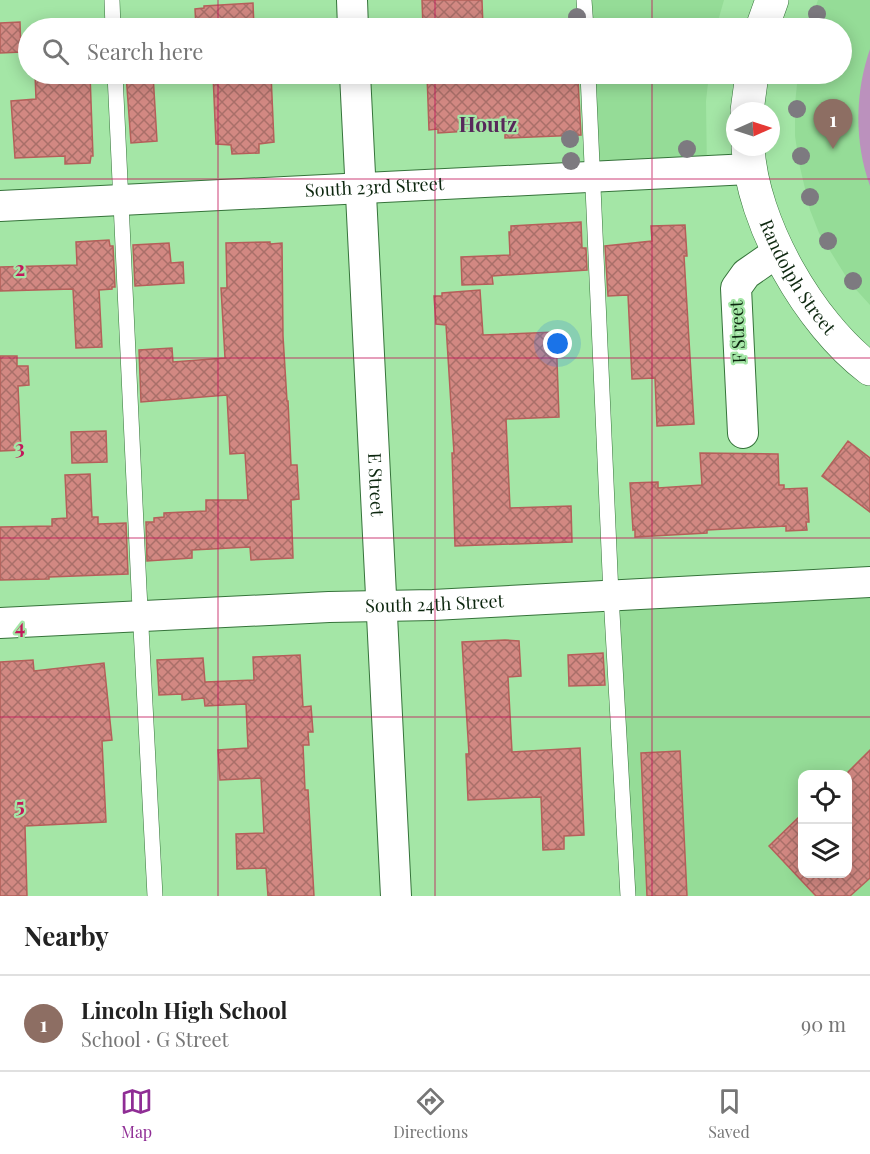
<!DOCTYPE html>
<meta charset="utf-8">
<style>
:root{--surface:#fff;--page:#f2f2f2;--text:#222;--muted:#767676;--line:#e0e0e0;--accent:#8f2d95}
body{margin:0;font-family:"Playfair Display",serif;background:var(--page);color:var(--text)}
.controls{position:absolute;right:18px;bottom:18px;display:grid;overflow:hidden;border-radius:12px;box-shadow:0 3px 15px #0003}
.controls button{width:54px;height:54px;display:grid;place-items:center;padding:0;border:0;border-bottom:2px solid var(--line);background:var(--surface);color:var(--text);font:30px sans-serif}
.compass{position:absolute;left:726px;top:102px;width:54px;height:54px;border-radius:50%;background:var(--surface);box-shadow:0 3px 15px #0003;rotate:87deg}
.you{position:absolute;left:558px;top:344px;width:21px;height:21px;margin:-15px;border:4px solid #fff;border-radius:50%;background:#1a73e8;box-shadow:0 0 0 9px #1a73e833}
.badge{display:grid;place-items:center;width:39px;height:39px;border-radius:50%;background:var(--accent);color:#fff;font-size:20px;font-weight:700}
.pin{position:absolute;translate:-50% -50px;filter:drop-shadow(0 2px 3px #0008)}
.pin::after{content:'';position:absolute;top:32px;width:21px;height:18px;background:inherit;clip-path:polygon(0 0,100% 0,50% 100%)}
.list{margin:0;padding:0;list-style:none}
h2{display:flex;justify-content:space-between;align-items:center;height:78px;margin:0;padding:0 24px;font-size:26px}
h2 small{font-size:20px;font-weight:400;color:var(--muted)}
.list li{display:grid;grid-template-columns:39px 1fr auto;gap:18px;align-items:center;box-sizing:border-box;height:96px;padding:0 24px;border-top:2px solid var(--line)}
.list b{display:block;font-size:22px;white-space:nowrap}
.list p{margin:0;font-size:20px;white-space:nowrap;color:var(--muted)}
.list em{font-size:20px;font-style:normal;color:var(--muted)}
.icon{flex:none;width:33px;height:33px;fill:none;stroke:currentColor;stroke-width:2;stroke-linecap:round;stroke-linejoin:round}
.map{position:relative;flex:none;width:870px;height:896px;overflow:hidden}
.search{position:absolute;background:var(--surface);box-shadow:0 3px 15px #0003;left:18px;right:18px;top:18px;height:66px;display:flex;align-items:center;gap:15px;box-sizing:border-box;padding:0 21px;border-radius:33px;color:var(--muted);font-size:22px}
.sheet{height:174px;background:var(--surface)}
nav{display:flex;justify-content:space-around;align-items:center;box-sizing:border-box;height:84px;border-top:2px solid var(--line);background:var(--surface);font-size:16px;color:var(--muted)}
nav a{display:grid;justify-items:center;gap:3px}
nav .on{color:var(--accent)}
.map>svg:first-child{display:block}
</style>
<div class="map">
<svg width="870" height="896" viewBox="0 0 870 896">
<defs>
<pattern id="building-cross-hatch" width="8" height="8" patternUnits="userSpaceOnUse" patternTransform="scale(1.5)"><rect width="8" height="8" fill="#d28882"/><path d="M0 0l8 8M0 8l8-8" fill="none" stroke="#a96f69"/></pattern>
</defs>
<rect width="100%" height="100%" fill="#a4e6a6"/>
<!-- built -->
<path fill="#95dc97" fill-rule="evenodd" d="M 584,0 L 724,0 L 716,28 L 586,28 Z
M 818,0 L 870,0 L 870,305 L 850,283 L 819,233 L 810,210 L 799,163 L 795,136 L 795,104 L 798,74 L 842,74 L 842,28 L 808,28 Z
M 588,74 L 709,74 L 706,101 L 707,172 L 592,178 Z
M 870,582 L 870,896 L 628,896 L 611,595 ZM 802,774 L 848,774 L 848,874 L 802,874 Z"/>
<!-- pitch -->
<path fill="#bb91bd" d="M 870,49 L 870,186 C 854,142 855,92 870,49 Z"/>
<!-- building -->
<path fill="url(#building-cross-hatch)" stroke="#b4605a" stroke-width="1.5" d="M 422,0 L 482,0 L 483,28 L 423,28 Z
M 253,3 L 254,28 L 196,28 L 195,9 L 204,8 L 204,6 Z
M 20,22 L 21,52 L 0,53 L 0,23 Z
M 35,74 L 90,74 L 93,156 L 91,156 L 90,163 L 65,164 L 65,156 L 15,158 L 11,101 L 36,99 Z
M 126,74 L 153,74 L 157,141 L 131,143 Z
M 213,74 L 271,74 L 274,142 L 259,144 L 259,153 L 232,154 L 231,145 L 216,144 Z
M 427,74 L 486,74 L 486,79 L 549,75 L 549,74 L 576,74 L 577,80 L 578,80 L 581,135 L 505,138 L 505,130 L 502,129 L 438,133 L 438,129 L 429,130 Z
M 581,222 L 582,248 L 586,248 L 587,270 L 492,276 L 493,284 L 462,285 L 461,257 L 510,255 L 509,232 L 511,232 L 511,226 Z
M 685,225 L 687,256 L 684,256 L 694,424 L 657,426 L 655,378 L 632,379 L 628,295 L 608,296 L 605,246 L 652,241 L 651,226 Z
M 109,240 L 110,246 L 113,246 L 115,287 L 112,287 L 112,289 L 99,290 L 102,347 L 76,348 L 73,289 L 0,291 L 0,267 L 77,265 L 76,242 Z
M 270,242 L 270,244 L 282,243 L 283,336 L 287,401 L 288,401 L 291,465 L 297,465 L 299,499 L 291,500 L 293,558 L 251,560 L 250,547 L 192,550 L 192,558 L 147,561 L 146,522 L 154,522 L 154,518 L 164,517 L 164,513 L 206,511 L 206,500 L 248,500 L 245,453 L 230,454 L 227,395 L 141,402 L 139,350 L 172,348 L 173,362 L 225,358 L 221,288 L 227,288 L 226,243 Z
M 169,243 L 171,263 L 183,262 L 184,283 L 135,286 L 133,245 Z
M 480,290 L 483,335 L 556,332 L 559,417 L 506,419 L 510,508 L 571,506 L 572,542 L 455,546 L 452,453 L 454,453 L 446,325 L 436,324 L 434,296 L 442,296 L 442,293 Z
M 0,356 L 17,356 L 17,366 L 28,366 L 29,385 L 18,386 L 21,450 L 0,451 Z
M 106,431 L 107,462 L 72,463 L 71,432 Z
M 848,441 L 870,458 L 870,512 L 822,476 Z
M 700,453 L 778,454 L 779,485 L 784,485 L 784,489 L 807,488 L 809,522 L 806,522 L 807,530 L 786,531 L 786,526 L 707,530 L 707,533 L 635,537 L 635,529 L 633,530 L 630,483 L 658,482 L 658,488 L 702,485 Z
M 90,474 L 92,517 L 98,517 L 98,524 L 126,523 L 128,574 L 49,577 L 49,579 L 0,580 L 0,527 L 52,526 L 52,519 L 67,518 L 65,475 Z
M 505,640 L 519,641 L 521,676 L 508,677 L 512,752 L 580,748 L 584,835 L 564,836 L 564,849 L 543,850 L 541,797 L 468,800 L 466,754 L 469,754 L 462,642 Z
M 603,653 L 605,685 L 569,686 L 568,655 Z
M 300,655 L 303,707 L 311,706 L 313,732 L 308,732 L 309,745 L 303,745 L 305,790 L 308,790 L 314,896 L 268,896 L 266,868 L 237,869 L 236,834 L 264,833 L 261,778 L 220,780 L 218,750 L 248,748 L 246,704 L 205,706 L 204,698 L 182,700 L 182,694 L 159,695 L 157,660 L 203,658 L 205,682 L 254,680 L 253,657 Z
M 33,660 L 34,671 L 104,663 L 112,740 L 102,741 L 106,822 L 25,826 L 27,896 L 0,896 L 0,662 Z
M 870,750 L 870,878 L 850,896 L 816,896 L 769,846 L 802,814 L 802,873 L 848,873 L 848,772 Z
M 680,751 L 687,896 L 647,896 L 641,753 Z"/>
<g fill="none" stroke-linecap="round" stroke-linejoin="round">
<!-- lane casing -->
<g stroke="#35733a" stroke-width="16">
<path id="lane" d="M 112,0 L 113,28
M 584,0 L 586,28
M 115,74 L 139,589 L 155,896
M 588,74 L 611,595 L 628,896"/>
</g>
<!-- street casing -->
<g stroke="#35733a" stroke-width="32">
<g id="street">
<path d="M 352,0 L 353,28"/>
<path id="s1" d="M 355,74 L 396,896"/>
<path id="s2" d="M 0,206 L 749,169"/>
<path d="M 743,433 L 736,288 L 746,274 L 779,251"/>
<path id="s3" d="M 0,623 L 329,607 L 433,605 L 870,582"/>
</g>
</g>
<!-- secondary casing -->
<g stroke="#35733a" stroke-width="34">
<g id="secondary">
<path d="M 762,28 L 772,0"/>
<path d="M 747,111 L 752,74"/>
<path id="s4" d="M 748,147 C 752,223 809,323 870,369"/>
</g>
</g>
<!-- lane -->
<use href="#lane" stroke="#fff" stroke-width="15"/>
<!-- street -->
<use href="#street" stroke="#fff" stroke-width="30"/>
<!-- secondary -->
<use href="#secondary" stroke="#fff" stroke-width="33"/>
</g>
<!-- trees -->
<g fill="#7d7a80">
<circle cx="817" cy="14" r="9"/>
<circle cx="577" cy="17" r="9"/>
<circle cx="797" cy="109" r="9"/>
<circle cx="570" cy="139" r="9"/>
<circle cx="687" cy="149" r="9"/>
<circle cx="801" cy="156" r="9"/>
<circle cx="571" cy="161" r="9"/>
<circle cx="810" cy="197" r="9"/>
<circle cx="828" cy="241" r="9"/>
<circle cx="853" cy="281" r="9"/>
</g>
<!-- grid -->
<path fill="none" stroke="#c2185b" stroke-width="1.5" stroke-opacity="0.55" d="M 218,0 L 218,28M 435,0 L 435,28M 652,0 L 652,28M 218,74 L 218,896M 435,74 L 435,896M 652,74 L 652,896M 0,179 L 870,179M 0,358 L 870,358M 0,538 L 870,538M 0,717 L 870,717"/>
<g text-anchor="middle" stroke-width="4.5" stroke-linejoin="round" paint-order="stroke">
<!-- street labels -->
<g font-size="18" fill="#0d270f" stroke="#a4e6a6">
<text dy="6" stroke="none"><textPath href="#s2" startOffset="375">South 23rd Street</textPath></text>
<text dy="6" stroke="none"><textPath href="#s4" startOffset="141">Randolph Street</textPath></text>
<text transform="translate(738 332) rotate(-93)" y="6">F Street</text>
<text dy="6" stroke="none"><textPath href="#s1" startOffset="411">E Street</textPath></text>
<text dy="6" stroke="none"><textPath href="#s3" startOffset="435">South 24th Street</textPath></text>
</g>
<!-- quarter labels -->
<g font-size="21" font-weight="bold" fill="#57285a" stroke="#a4e6a6">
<text x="488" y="132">Houtz</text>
</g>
</g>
<g font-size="20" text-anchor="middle" font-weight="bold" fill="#c2185b" stroke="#a4e6a6" stroke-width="4.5" stroke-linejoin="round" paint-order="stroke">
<text x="20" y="276">2</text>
<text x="20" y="455">3</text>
<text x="20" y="634">4</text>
<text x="20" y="813">5</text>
</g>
</svg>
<div class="controls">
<button><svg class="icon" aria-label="locate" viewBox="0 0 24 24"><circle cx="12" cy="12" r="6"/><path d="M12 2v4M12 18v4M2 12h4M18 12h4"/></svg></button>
<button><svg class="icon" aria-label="layers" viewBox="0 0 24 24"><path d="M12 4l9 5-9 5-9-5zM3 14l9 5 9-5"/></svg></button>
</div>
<svg class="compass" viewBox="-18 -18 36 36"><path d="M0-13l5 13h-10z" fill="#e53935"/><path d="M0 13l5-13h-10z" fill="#767676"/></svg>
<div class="you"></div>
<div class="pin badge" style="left:833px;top:149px;background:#8d6e63">1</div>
<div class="search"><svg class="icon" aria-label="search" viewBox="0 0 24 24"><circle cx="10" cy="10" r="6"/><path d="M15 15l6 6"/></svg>Search here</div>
</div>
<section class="sheet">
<h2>Nearby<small></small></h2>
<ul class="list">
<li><span class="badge" style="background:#8d6e63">1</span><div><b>Lincoln High School</b><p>School · G Street</p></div><em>90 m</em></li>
</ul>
</section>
<nav>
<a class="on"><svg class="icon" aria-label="map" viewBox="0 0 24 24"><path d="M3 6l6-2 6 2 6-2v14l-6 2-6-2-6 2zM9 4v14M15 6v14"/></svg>Map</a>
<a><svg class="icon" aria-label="directions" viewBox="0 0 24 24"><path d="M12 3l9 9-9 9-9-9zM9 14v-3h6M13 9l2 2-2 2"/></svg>Directions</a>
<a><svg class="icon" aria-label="saved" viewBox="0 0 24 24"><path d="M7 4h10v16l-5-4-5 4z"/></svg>Saved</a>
</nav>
